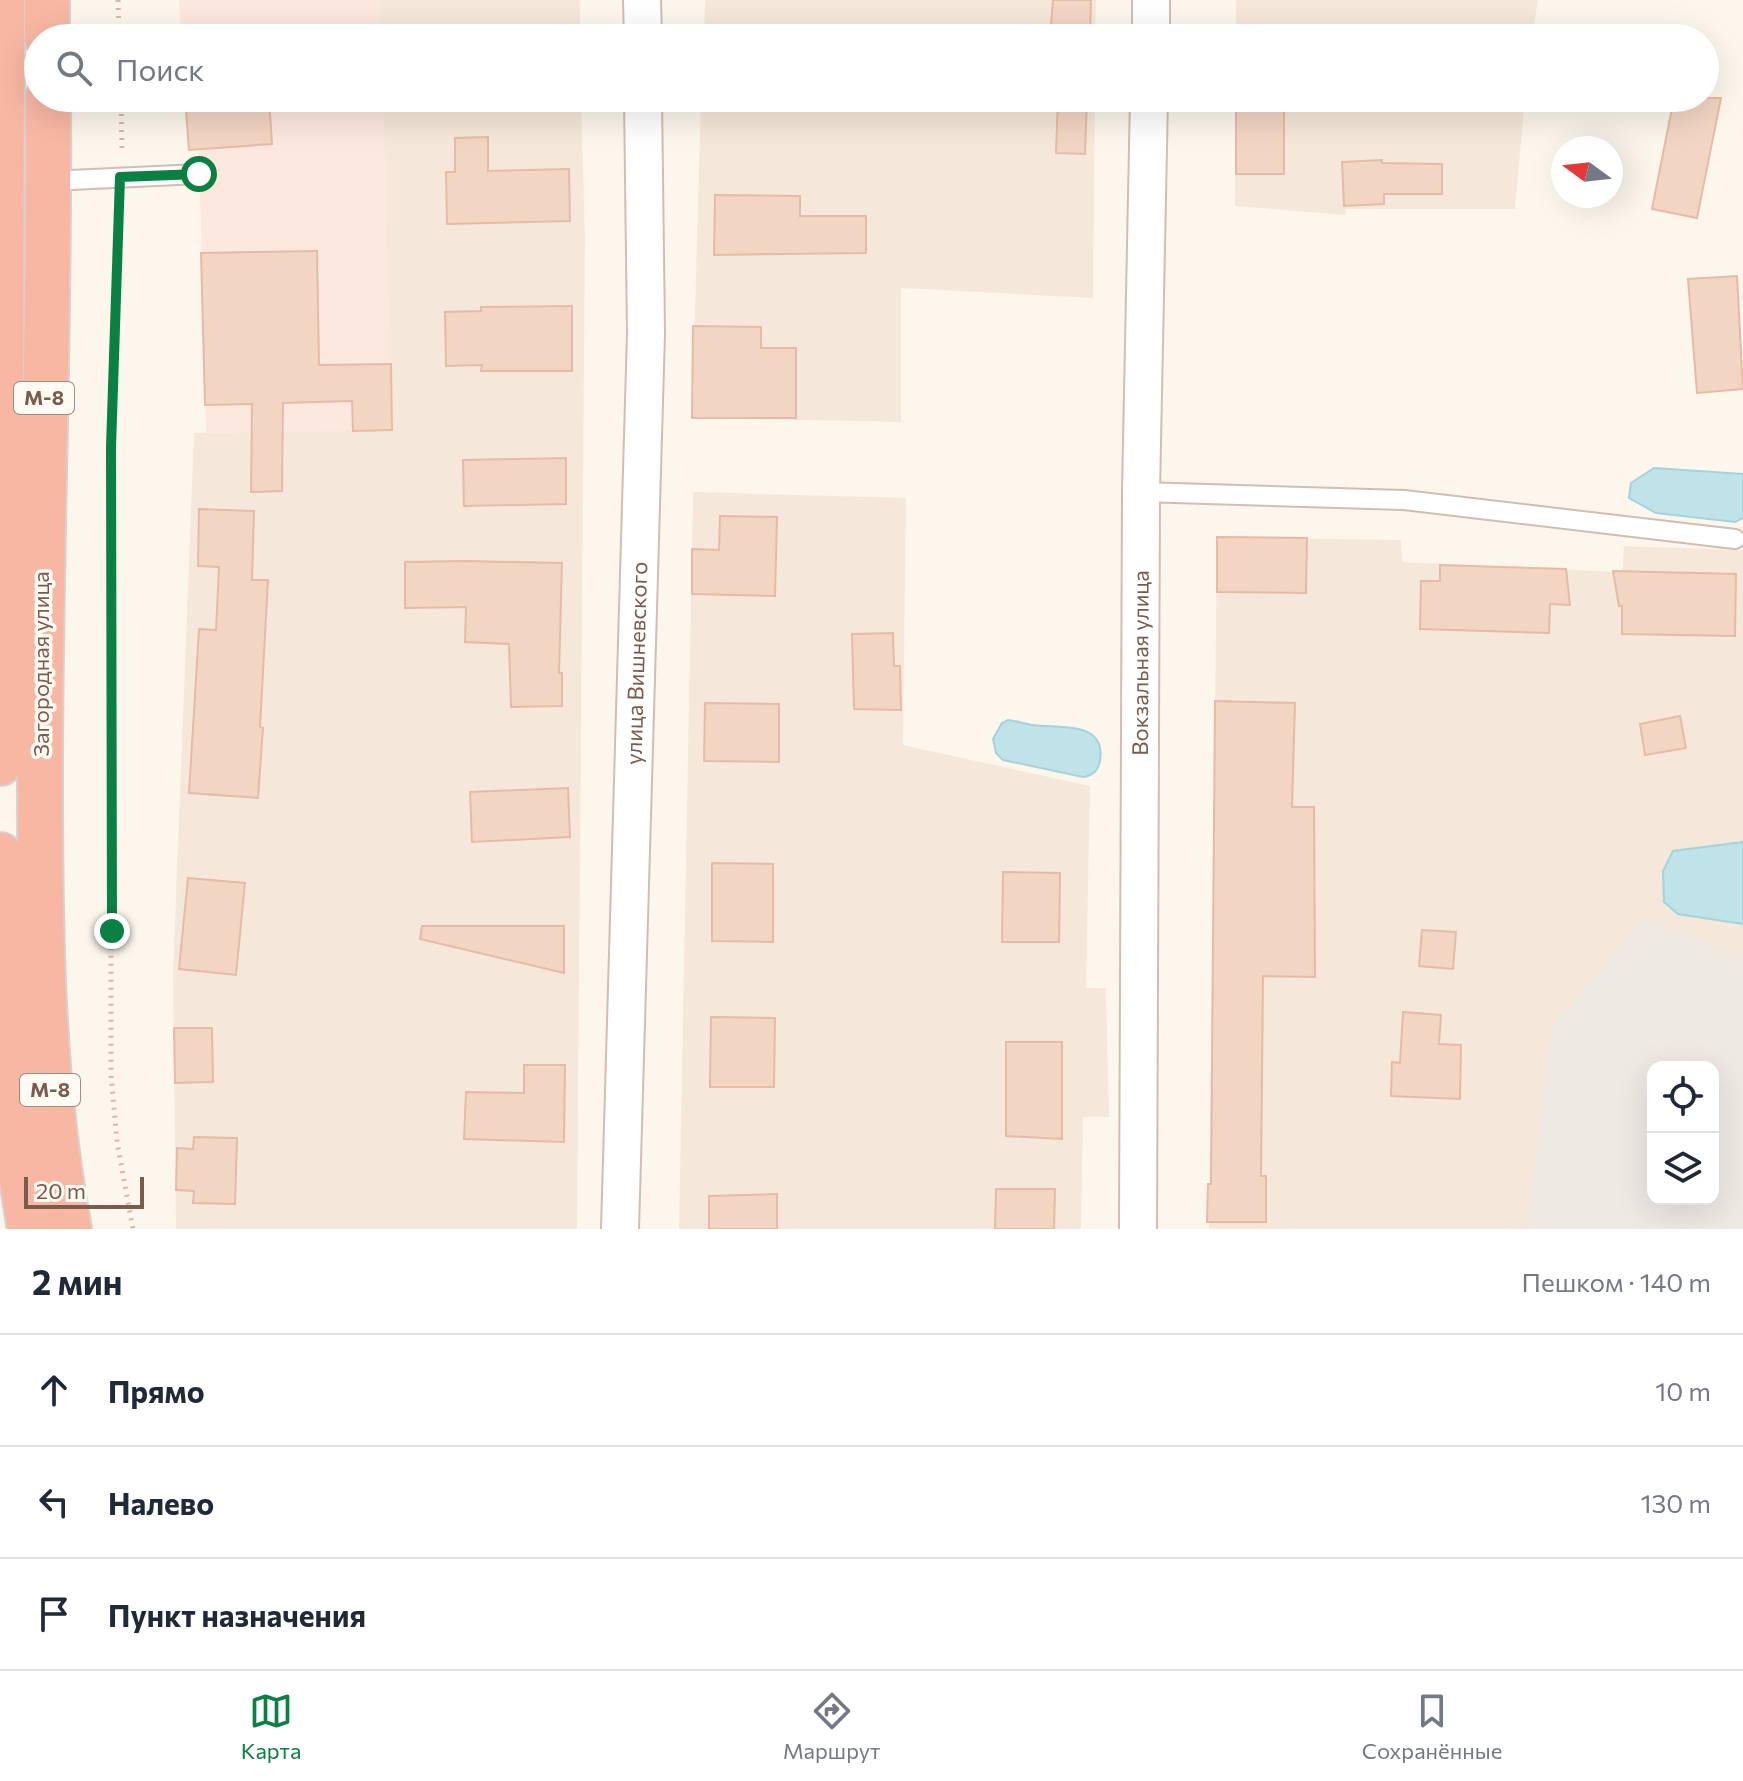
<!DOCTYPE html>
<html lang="ru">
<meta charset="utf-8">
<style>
:root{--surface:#fff;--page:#f6f6f7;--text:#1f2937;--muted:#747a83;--line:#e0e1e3;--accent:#0b8043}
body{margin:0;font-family:Commissioner,sans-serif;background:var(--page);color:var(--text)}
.controls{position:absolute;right:24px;bottom:24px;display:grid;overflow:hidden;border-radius:16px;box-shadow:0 8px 32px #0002}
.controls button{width:72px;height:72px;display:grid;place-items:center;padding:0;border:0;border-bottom:2px solid var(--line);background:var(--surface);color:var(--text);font:40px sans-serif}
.compass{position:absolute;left:1551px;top:136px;width:72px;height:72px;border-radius:50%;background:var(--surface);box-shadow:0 8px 32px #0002;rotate:285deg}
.scale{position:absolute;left:24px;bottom:20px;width:120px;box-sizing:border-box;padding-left:8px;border:4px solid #7a5c4d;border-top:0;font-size:22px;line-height:28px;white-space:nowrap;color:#7a5c4d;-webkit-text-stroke:6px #fffaf3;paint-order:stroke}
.stop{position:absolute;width:24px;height:24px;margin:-18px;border:6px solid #0b8043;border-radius:50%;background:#fff}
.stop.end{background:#0b8043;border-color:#fff;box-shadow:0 2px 8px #0008}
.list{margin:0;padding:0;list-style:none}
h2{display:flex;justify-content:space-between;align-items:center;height:104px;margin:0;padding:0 32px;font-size:34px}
h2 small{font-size:26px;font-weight:400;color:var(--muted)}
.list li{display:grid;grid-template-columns:52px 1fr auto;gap:24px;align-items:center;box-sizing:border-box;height:112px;padding:0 32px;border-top:2px solid var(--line)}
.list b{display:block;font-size:30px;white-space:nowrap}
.list em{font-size:26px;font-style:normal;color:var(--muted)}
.icon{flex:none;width:44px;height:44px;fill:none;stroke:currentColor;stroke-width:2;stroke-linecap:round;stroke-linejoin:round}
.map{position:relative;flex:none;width:1743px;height:1229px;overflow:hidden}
.search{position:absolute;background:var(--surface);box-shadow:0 8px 32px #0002;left:24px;right:24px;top:24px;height:88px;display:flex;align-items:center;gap:20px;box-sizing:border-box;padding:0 28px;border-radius:44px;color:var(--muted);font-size:30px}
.sheet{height:440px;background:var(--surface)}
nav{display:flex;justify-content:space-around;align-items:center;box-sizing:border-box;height:112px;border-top:2px solid var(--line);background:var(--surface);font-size:22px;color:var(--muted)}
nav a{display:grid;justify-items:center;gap:4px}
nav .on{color:var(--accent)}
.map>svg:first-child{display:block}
</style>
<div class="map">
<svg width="1743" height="1229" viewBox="0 0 1743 1229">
<rect width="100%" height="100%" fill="#fdf6ec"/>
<!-- residential -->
<path fill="#f5e8da" d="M 379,0 L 580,0 L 580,38 L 380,38 Z
M 705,0 L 1096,0 L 1095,38 L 704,38 Z
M 1236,0 L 1538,0 L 1532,38 L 1236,38 Z
M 382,98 L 581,98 L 585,238 L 577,1229 L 176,1229 L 173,973 L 194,433 L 392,429 Z
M 701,98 L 1095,98 L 1093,298 L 901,288 L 901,422 L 692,418 Z
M 1236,98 L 1525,98 L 1515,209 L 1346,209 L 1345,215 L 1235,206 Z
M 693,492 L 906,498 L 903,745 L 1090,786 L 1086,988 L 1106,988 L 1109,1117 L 1083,1117 L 1081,1229 L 679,1229 Z
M 1217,537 L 1401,540 L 1402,562 L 1622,572 L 1624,546 L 1743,550 L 1743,959 L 1645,918 L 1529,1229 L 1209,1229 Z"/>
<!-- commercial -->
<path fill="#fde8e0" d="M 179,0 L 380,0 L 381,38 L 181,38 Z
M 185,98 L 383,98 L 392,430 L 206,433 L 199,150 L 189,150 Z"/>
<!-- industrial -->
<path fill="#efe9e4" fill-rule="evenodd" d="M 1645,918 L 1743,959 L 1743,1229 L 1527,1229 L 1553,1023 ZM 1653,1067 L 1713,1067 L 1713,1199 L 1653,1199 Z"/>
<!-- water -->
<path fill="#bfe3e8" stroke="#a5d3da" stroke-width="2" d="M 1654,468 L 1743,474 L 1743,518 L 1735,522 L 1656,513 L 1629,498 L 1631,483 Z
M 1008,720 C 1017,721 1025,724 1033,725 C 1055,729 1107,719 1100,761 C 1098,771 1092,776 1083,777 L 1003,760 L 996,753 L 993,739 L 1002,723 Z
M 1743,842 L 1743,924 L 1678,914 L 1664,902 L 1663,871 L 1673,851 Z"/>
<!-- building -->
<path fill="#f3d5c3" stroke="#e6bba3" stroke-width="2" d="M 1053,0 L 1091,0 L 1090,38 L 1050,38 Z
M 185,98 L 269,98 L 272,144 L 189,150 Z
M 1058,98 L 1087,98 L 1085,154 L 1056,153 Z
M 1236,98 L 1284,98 L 1284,174 L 1236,174 Z
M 1674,98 L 1721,98 L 1697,218 L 1652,209 Z
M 488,137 L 488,171 L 569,169 L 570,221 L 447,224 L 446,172 L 455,172 L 455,138 Z
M 1382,160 L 1382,163 L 1442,164 L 1442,194 L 1384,194 L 1384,204 L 1344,206 L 1342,162 Z
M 715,195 L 800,196 L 800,216 L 866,216 L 866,253 L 714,255 Z
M 317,251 L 319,365 L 391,364 L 392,430 L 353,431 L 352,401 L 283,403 L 282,491 L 251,492 L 252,404 L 205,405 L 201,253 Z
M 1737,276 L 1743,389 L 1697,393 L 1688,279 Z
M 572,306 L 572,371 L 481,371 L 482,365 L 446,366 L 445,312 L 481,311 L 481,307 Z
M 693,326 L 761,327 L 761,348 L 796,348 L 796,418 L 692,418 Z
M 566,458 L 566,504 L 464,506 L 463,460 Z
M 199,509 L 254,511 L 252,580 L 268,580 L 260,727 L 263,728 L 258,798 L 189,793 L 199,629 L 216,630 L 219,567 L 198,566 Z
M 720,516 L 777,517 L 775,596 L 692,594 L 692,549 L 719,550 Z
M 1217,537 L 1307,538 L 1306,593 L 1217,592 Z
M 466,561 L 562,563 L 559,673 L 562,673 L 562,706 L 511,707 L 509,644 L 465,642 L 466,607 L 405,608 L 405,562 Z
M 1440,565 L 1566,569 L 1570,605 L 1550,604 L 1549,633 L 1420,629 L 1421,581 L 1440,581 Z
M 1613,571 L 1736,574 L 1735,636 L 1622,634 L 1622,606 L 1619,606 Z
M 893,633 L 894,666 L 900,666 L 901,710 L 854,709 L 852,634 Z
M 1215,701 L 1295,703 L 1292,807 L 1314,807 L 1315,977 L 1263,976 L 1261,1176 L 1266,1176 L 1266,1222 L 1207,1222 L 1208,1184 L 1211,1184 Z
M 705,703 L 779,704 L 779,762 L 704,761 Z
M 1680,716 L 1686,748 L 1645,755 L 1640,724 Z
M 568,788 L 570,837 L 472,842 L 470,792 Z
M 712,863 L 773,864 L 773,942 L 712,941 Z
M 1003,872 L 1060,873 L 1059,942 L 1002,942 Z
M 188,878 L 245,883 L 236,975 L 179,969 Z
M 422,926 L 564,926 L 564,973 L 420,939 Z
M 1422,930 L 1456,932 L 1453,969 L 1419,966 Z
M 1403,1012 L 1441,1015 L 1439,1044 L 1461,1045 L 1460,1099 L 1391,1096 L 1392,1062 L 1400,1063 Z
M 711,1017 L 775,1018 L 774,1087 L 710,1087 Z
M 174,1028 L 212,1028 L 213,1082 L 175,1083 Z
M 1006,1042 L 1062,1042 L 1062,1139 L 1006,1136 Z
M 524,1065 L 565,1065 L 564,1142 L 464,1139 L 466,1092 L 524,1093 Z
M 194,1137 L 237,1138 L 235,1204 L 193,1203 L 194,1191 L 176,1190 L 177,1148 L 193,1149 Z
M 996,1189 L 1055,1189 L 1054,1229 L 995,1229 Z
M 777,1194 L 777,1229 L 709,1229 L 709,1196 Z"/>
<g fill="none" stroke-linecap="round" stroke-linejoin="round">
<!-- lane casing -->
<g stroke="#d1beb0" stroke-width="22">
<path id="lane" d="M 49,181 L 199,174
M 1141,492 L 1404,500 L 1735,539"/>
</g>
<!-- street casing -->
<g stroke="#d1beb0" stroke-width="40">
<g id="street">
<path d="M 642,0 L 643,38"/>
<path d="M 1151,38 L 1151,0"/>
<path id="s1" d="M 620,1229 L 646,333 L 643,98"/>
<path id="s2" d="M 1138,1229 L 1141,492 L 1149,98"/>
</g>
</g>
<!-- highway casing -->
<g stroke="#dad1cd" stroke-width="48">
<path id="highway" d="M 47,0 L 47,38
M 48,98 C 50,324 40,550 40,776 C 40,928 41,1080 69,1229
M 0,763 L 2,0
M 0,855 L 16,1143 L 30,1229"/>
</g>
<!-- path -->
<path stroke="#d9b8a5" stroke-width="5" stroke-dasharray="2 6" stroke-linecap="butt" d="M 118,0 L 119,38
M 121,98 L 122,150
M 119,204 L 111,447 L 111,1074 L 117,1142 L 133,1229"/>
<!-- lane -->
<use href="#lane" stroke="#fff" stroke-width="18"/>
<!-- street -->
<use href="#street" stroke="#fff" stroke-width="36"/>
<!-- highway -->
<use href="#highway" stroke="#f7b7a3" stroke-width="44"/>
</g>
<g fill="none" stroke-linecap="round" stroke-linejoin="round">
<!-- route -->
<path stroke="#0b8043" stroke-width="10" d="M 112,931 L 111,447 L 120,177 L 199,174"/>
</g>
<g text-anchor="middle" stroke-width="7" stroke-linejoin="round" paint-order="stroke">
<!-- shield labels -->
<g fill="#fffaf3" stroke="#a28b7f" stroke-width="2">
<rect x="14" y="382" width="60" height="32" rx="6"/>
<rect x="20" y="1074" width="60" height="32" rx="6"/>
</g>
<g font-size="20" font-weight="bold" fill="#7a5c4d">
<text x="44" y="405">М-8</text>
<text x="50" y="1097">М-8</text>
</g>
<!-- street labels -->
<g font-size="22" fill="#7a5c4d" stroke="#fffaf3">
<text dy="8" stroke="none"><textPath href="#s2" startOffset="566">Вокзальная улица</textPath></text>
<text transform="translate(41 664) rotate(-90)" y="8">Загородная улица</text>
<text dy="8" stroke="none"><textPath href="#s1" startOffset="566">улица Вишневского</textPath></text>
</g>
</g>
</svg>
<div class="controls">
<button><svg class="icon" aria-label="locate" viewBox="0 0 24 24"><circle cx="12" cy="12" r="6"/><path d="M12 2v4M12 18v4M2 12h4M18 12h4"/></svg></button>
<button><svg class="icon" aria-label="layers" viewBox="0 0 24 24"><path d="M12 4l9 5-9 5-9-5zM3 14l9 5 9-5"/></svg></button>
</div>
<svg class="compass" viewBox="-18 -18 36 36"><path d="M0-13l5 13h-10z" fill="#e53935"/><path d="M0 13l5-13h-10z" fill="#747a83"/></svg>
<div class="scale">20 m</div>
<div class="stop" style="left:199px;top:174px"></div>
<div class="stop end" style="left:112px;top:931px"></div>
<div class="search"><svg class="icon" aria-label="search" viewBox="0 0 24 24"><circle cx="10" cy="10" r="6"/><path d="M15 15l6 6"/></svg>Поиск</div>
</div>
<section class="sheet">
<h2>2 мин<small>Пешком · 140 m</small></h2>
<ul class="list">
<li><svg class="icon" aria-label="ahead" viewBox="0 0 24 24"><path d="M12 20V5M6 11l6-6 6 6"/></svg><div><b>Прямо</b></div><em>10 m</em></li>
<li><svg class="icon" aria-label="left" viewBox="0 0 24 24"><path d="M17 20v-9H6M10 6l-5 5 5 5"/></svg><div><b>Налево</b></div><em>130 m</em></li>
<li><svg class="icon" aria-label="arrive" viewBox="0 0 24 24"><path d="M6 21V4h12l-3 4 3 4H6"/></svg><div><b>Пункт назначения</b></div></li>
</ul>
</section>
<nav>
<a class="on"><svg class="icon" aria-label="map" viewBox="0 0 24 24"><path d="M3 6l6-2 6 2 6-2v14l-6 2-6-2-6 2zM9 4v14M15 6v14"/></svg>Карта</a>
<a><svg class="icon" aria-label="directions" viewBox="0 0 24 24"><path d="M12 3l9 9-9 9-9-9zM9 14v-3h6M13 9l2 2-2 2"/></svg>Маршрут</a>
<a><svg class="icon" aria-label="saved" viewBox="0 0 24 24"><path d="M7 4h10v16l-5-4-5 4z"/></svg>Сохранённые</a>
</nav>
